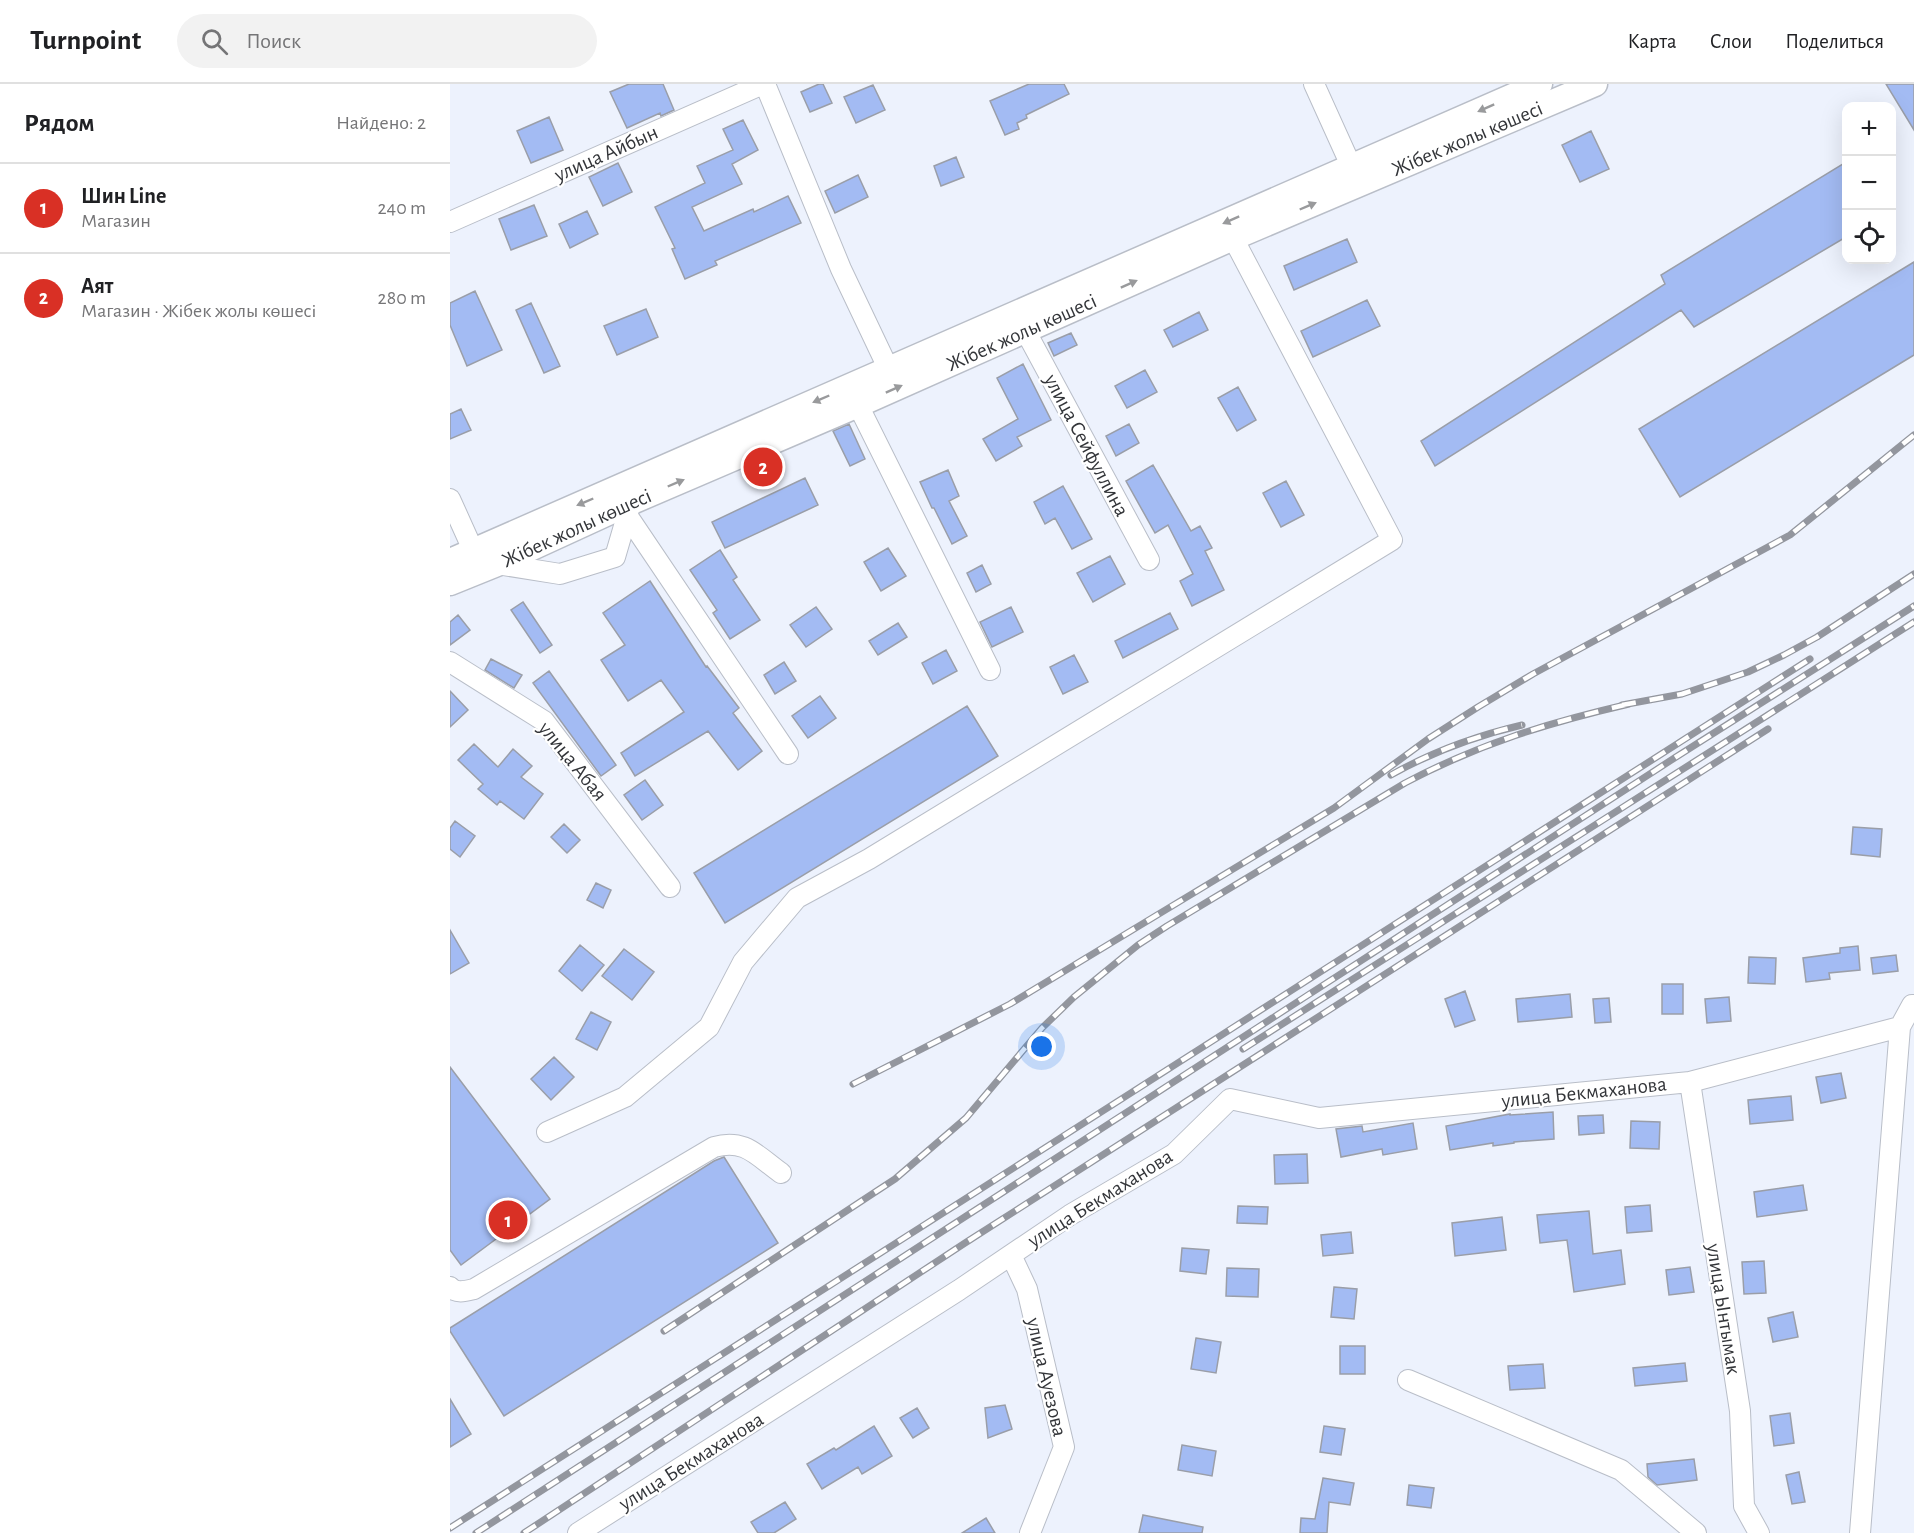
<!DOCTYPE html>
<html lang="ru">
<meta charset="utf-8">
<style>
:root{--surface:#fff;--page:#f2f2f2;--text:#202124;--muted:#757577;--line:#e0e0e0;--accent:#d93025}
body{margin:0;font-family:"Alegreya Sans",sans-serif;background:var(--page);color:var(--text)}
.controls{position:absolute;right:18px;top:18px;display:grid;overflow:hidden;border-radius:12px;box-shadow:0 6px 24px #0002}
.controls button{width:54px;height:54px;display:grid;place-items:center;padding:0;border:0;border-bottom:2px solid var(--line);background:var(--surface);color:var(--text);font:30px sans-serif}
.you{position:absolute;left:592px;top:963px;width:21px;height:21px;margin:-15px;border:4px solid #fff;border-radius:50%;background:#1a73e8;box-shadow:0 0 0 9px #1a73e833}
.badge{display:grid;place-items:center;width:39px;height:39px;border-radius:50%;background:var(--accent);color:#fff;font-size:20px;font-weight:700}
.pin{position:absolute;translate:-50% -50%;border:3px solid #fff;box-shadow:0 2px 6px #0006}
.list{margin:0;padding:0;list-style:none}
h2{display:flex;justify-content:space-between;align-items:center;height:78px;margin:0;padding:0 24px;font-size:26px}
h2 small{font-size:20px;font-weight:400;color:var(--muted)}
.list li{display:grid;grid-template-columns:39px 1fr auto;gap:18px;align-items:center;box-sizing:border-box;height:90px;padding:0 24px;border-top:2px solid var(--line)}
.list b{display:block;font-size:22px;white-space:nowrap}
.list p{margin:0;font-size:20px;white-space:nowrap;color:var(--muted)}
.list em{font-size:20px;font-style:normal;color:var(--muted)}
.icon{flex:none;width:33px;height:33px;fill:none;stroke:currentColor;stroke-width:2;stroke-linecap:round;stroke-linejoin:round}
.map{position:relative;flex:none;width:1464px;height:1449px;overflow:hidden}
header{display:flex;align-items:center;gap:36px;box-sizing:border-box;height:84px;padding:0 30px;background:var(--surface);border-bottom:2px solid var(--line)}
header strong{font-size:28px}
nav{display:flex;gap:33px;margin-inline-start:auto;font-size:21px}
.search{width:420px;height:54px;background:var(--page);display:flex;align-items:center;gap:15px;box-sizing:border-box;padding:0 21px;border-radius:33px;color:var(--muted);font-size:22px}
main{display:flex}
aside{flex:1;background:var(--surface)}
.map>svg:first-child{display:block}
</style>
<header>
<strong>Turnpoint</strong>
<div class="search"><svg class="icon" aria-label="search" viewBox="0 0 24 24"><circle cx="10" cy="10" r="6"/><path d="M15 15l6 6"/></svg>Поиск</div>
<nav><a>Карта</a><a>Слои</a><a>Поделиться</a></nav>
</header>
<main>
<aside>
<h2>Рядом<small>Найдено: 2</small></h2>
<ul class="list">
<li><span class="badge">1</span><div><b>Шин Line</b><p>Магазин</p></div><em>240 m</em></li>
<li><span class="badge">2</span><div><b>Аят</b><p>Магазин · Жібек жолы көшесі</p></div><em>280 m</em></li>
</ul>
</aside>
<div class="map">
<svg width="1464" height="1449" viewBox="0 0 1464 1449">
<rect width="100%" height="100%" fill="#edf2fd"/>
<!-- building -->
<path fill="#a3bbf3" stroke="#9a9ea8" stroke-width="1.5" d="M 179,0 L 213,0 L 224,26 L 211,32 L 210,29 L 177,44 L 160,8 Z
M 369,0 L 373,0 L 382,19 L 360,28 L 351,8 Z
M 579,0 L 614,0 L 619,10 L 576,31 L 577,34 L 567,39 L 569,45 L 555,51 L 540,17 Z
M 1436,0 L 1464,0 L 1464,46 Z
M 423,1 L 435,26 L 406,39 L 394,13 Z
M 99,33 L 113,66 L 81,79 L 67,47 Z
M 293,36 L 308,66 L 282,80 L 292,100 L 242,123 L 254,147 L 303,125 L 304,128 L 338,112 L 351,139 L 265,177 L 267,181 L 235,195 L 222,165 L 225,164 L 205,123 L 255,99 L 247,82 L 283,66 L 273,45 Z
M 1141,47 L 1159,85 L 1130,98 L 1112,61 Z
M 506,73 L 514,93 L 491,102 L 484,82 Z
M 1396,78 L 1396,153 L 1244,243 L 1231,226 L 985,382 L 971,357 L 1215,200 L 1211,191 Z
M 168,79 L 182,108 L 153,122 L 139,93 Z
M 408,91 L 418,113 L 385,129 L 375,107 Z
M 84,121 L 97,152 L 61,166 L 49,135 Z
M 137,127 L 148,150 L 120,164 L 109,140 Z
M 897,155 L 907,178 L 844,206 L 834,182 Z
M 1464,178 L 1464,271 L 1230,413 L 1189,345 Z
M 25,207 L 52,266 L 17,282 L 0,241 L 0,219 Z
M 917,216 L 930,242 L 863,273 L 851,247 Z
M 81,219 L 110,282 L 94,289 L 66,226 Z
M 196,225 L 208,253 L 167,271 L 154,242 Z
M 749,228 L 758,246 L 723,263 L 714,246 Z
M 621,249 L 627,261 L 604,272 L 598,259 Z
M 573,280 L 601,336 L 567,353 L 572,362 L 546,377 L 533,355 L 568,335 L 547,294 Z
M 695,286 L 707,308 L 677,324 L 665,302 Z
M 788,303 L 806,336 L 787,347 L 768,314 Z
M 11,325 L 21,346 L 0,355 L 0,330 Z
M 399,340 L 415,375 L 400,382 L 383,347 Z
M 679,340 L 689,359 L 666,372 L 656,352 Z
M 703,381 L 741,447 L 750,442 L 762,464 L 755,467 L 774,506 L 742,522 L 730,497 L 743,490 L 718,441 L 705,449 L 676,397 Z
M 498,386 L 509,412 L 499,417 L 517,452 L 502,460 L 484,424 L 482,424 L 470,398 Z
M 355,394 L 368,421 L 275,464 L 262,438 Z
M 836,397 L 854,431 L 831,443 L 813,409 Z
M 613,402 L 642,455 L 622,465 L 605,434 L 595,440 L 584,418 Z
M 438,464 L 456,492 L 431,507 L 414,478 Z
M 270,466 L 287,493 L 283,496 L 310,536 L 280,555 L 263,529 L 267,526 L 240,486 Z
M 660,472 L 675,500 L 643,518 L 627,489 Z
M 532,481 L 541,500 L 526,508 L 517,489 Z
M 200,497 L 256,583 L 257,582 L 289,624 L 283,629 L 312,667 L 288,686 L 258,647 L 185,692 L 171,669 L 234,628 L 211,596 L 178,617 L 151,576 L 175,561 L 153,529 Z
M 73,518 L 102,561 L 90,569 L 61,526 Z
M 366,523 L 382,545 L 356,563 L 340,541 Z
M 561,523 L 573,548 L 542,563 L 530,538 Z
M 720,529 L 728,545 L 673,574 L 665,557 Z
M 8,531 L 20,546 L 0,561 L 0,538 Z
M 448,539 L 457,553 L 428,571 L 419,557 Z
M 496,566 L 507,587 L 483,600 L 472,579 Z
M 624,571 L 638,598 L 613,610 L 600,583 Z
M 41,575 L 72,591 L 64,604 L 35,586 Z
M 334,578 L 346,597 L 325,610 L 314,591 Z
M 99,587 L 166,681 L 151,692 L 83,599 Z
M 0,607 L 18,626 L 0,643 Z
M 370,612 L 386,634 L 358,654 L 342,632 Z
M 517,622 L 548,672 L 275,839 L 244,789 Z
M 24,660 L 48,683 L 63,665 L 82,682 L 71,693 L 93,710 L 74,735 L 50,717 L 47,721 L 28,705 L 33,700 L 8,676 Z
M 195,696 L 213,721 L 192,736 L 174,711 Z
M 5,737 L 25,752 L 10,773 L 0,765 L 0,744 Z
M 114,740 L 130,756 L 117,769 L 101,753 Z
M 1403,743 L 1432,745 L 1430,773 L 1401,770 Z
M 146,799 L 161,806 L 153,824 L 137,816 Z
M 0,846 L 19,879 L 0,890 Z
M 130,861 L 154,881 L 132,907 L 109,887 Z
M 1408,862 L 1410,886 L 1379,889 L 1380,895 L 1356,898 L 1353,874 L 1390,869 L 1390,864 Z
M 174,865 L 204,888 L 182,916 L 152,892 Z
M 1446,871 L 1448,887 L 1423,890 L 1421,874 Z
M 1299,873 L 1326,874 L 1325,900 L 1298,899 Z
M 1212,900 L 1233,900 L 1233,930 L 1212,930 Z
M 1015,907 L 1025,936 L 1005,943 L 995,915 Z
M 1120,910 L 1122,933 L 1068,938 L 1066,915 Z
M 1279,913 L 1281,937 L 1257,939 L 1255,915 Z
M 1159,914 L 1161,938 L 1145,939 L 1143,915 Z
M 141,928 L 161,938 L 147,966 L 126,955 Z
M 104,973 L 124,993 L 101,1016 L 81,995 Z
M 0,983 L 100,1115 L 11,1181 L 0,1166 Z
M 1391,989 L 1396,1014 L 1371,1019 L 1366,993 Z
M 1341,1012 L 1343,1036 L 1300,1040 L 1298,1016 Z
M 1103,1028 L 1104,1055 L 1064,1058 L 1064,1059 L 1043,1062 L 1043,1059 L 1000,1066 L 996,1042 L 1060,1030 L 1060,1031 Z
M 1153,1031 L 1154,1049 L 1129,1051 L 1128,1032 Z
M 1181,1037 L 1210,1038 L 1209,1065 L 1180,1064 Z
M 963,1039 L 967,1065 L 933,1071 L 932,1065 L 891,1073 L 886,1045 L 912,1042 L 913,1048 Z
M 857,1070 L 858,1099 L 825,1100 L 824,1071 Z
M 274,1073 L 328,1159 L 54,1332 L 0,1247 L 0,1244 L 264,1077 Z
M 1353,1101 L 1357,1126 L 1307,1133 L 1304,1108 Z
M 1200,1121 L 1202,1147 L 1177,1149 L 1175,1123 Z
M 788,1122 L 818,1123 L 817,1140 L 787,1139 Z
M 1139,1127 L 1143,1170 L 1171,1166 L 1175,1200 L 1124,1208 L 1117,1156 L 1090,1159 L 1087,1131 Z
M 1052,1133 L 1056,1166 L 1005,1172 L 1002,1139 Z
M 901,1148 L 903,1169 L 873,1172 L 871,1151 Z
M 732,1164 L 759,1166 L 756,1190 L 730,1187 Z
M 1314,1177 L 1316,1209 L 1294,1210 L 1292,1178 Z
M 1240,1183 L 1244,1208 L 1219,1211 L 1216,1186 Z
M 777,1184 L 809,1185 L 808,1213 L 776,1212 Z
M 884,1203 L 907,1205 L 904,1235 L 881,1233 Z
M 1343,1228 L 1348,1253 L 1323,1258 L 1318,1234 Z
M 746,1254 L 771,1258 L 766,1289 L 741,1285 Z
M 890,1262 L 915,1262 L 915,1290 L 890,1290 Z
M 1235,1279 L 1237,1297 L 1185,1302 L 1183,1284 Z
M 1093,1280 L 1095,1304 L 1060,1306 L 1058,1282 Z
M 0,1315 L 21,1350 L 0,1363 Z
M 555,1321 L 562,1345 L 538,1354 L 535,1324 Z
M 467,1324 L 479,1344 L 463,1354 L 450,1334 Z
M 1340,1329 L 1344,1359 L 1324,1362 L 1320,1332 Z
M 424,1342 L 442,1372 L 412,1390 L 408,1383 L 372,1405 L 357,1380 L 384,1364 L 386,1366 Z
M 874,1342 L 895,1345 L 891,1371 L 870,1368 Z
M 732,1361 L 766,1367 L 762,1392 L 728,1386 Z
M 1244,1375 L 1247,1396 L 1207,1401 L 1198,1393 L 1197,1380 Z
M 1349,1388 L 1355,1418 L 1342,1420 L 1336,1391 Z
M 873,1394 L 904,1399 L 900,1421 L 879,1418 L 877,1449 L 850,1449 L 851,1434 L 865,1435 Z
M 959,1401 L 984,1404 L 981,1424 L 957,1421 Z
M 335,1418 L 346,1435 L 324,1449 L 308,1449 L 301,1438 Z
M 693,1431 L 753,1443 L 752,1449 L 689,1449 Z
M 536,1434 L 545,1449 L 512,1449 Z"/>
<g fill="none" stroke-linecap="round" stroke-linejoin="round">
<!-- minor casing -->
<g stroke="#b9bec8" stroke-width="22">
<path id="minor" d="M 315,0 L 391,185 L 439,286
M 864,0 L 907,95
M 0,138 L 313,0
M 575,246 L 699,476
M 408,321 L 540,586
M 0,415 L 23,466
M 177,431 L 338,670
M 47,480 L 110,490 L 165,473 L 179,425
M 0,578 L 94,637 L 220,803
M 1240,998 L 1290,1327 L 1294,1422 L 1309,1449
M 97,1048 L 175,1013 L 259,943 L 293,878 L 347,814 L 419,775 L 942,456 L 783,154
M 561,1171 L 577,1205 L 614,1363 L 580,1449
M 0,1203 C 6,1210 16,1207 24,1205 L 264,1063 C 295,1054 307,1072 331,1089
M 958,1296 L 1171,1386 L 1246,1449
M 128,1449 L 509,1206 L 620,1131 L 724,1070 L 780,1015 L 869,1034 L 1240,998 L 1450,943 L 1462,921 L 1464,921
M 1410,1449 L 1450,943"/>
</g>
<!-- major casing -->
<g stroke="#b9bec8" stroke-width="27">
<g id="major">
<path d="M 0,477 L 1090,0"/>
<path id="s1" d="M 0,499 L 47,480 L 182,418 L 408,321 L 783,154 L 1145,0"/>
</g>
</g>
<!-- minor -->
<use href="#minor" stroke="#fff" stroke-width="20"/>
<!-- major -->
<use href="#major" stroke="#fff" stroke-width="24"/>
<!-- rail casing -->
<g stroke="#93969e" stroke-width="7">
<path id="rail" d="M 1172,621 L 1232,610 L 1298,588 L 1334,571 L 1367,553 L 1464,490
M 941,691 C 982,668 1025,652 1072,641
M 793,965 L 1464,538
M 403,1000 L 560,920 L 884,724 L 978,655 L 1028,623 L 1083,590 L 1340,451 L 1464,351
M 214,1247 L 445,1095 L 516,1034 L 592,944 L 624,913 L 688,861 L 717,842 L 955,699 C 1029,660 1097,639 1179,620
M 0,1444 L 1360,575
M 26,1449 L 1226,673 L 1464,522
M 74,1449 L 515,1159 L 1318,645"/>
</g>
<!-- rail -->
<use href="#rail" stroke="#fff" stroke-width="4.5" stroke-dasharray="14" stroke-linecap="butt"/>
</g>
<!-- one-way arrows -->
<defs><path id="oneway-solid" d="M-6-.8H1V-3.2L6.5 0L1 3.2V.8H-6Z" transform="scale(1.5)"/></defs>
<g fill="#999a9c">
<use href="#oneway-solid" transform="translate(1036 24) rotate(156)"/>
<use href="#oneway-solid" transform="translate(858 122) rotate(-23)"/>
<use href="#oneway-solid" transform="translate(781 136) rotate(156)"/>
<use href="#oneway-solid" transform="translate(679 200) rotate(-24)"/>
<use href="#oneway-solid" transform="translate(444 305) rotate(-24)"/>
<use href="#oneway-solid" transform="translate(371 315) rotate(157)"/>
<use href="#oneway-solid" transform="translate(226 399) rotate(-23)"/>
<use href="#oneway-solid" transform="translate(135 418) rotate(157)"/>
</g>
<g text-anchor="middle" stroke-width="4.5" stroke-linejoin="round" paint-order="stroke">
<!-- street labels -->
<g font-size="21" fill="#333539" stroke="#fff">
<text dy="7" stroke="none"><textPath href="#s1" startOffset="1110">Жібек жолы көшесі</textPath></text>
<text transform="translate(156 69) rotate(-24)" y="7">улица Айбын</text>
<text dy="7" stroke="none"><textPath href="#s1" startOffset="624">Жібек жолы көшесі</textPath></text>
<text transform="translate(637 361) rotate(62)" y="7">улица Сейфуллина</text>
<text dy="7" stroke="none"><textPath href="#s1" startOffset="138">Жібек жолы көшесі</textPath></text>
<text transform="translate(123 677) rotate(51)" y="7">улица Абая</text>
<text transform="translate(1134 1008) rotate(-6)" y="7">улица Бекмаханова</text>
<text transform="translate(650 1114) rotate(-32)" y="7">улица Бекмаханова</text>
<text transform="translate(1274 1225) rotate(81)" y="7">улица Ынтымак</text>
<text transform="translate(597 1293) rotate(77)" y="7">улица Ауезова</text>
<text transform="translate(241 1377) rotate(-32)" y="7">улица Бекмаханова</text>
</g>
</g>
</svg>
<div class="controls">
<button>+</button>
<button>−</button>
<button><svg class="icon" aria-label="locate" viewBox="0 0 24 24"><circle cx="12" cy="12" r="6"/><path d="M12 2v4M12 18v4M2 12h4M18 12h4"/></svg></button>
</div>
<div class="you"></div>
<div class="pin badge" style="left:58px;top:1136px">1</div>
<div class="pin badge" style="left:313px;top:383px">2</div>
</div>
</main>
